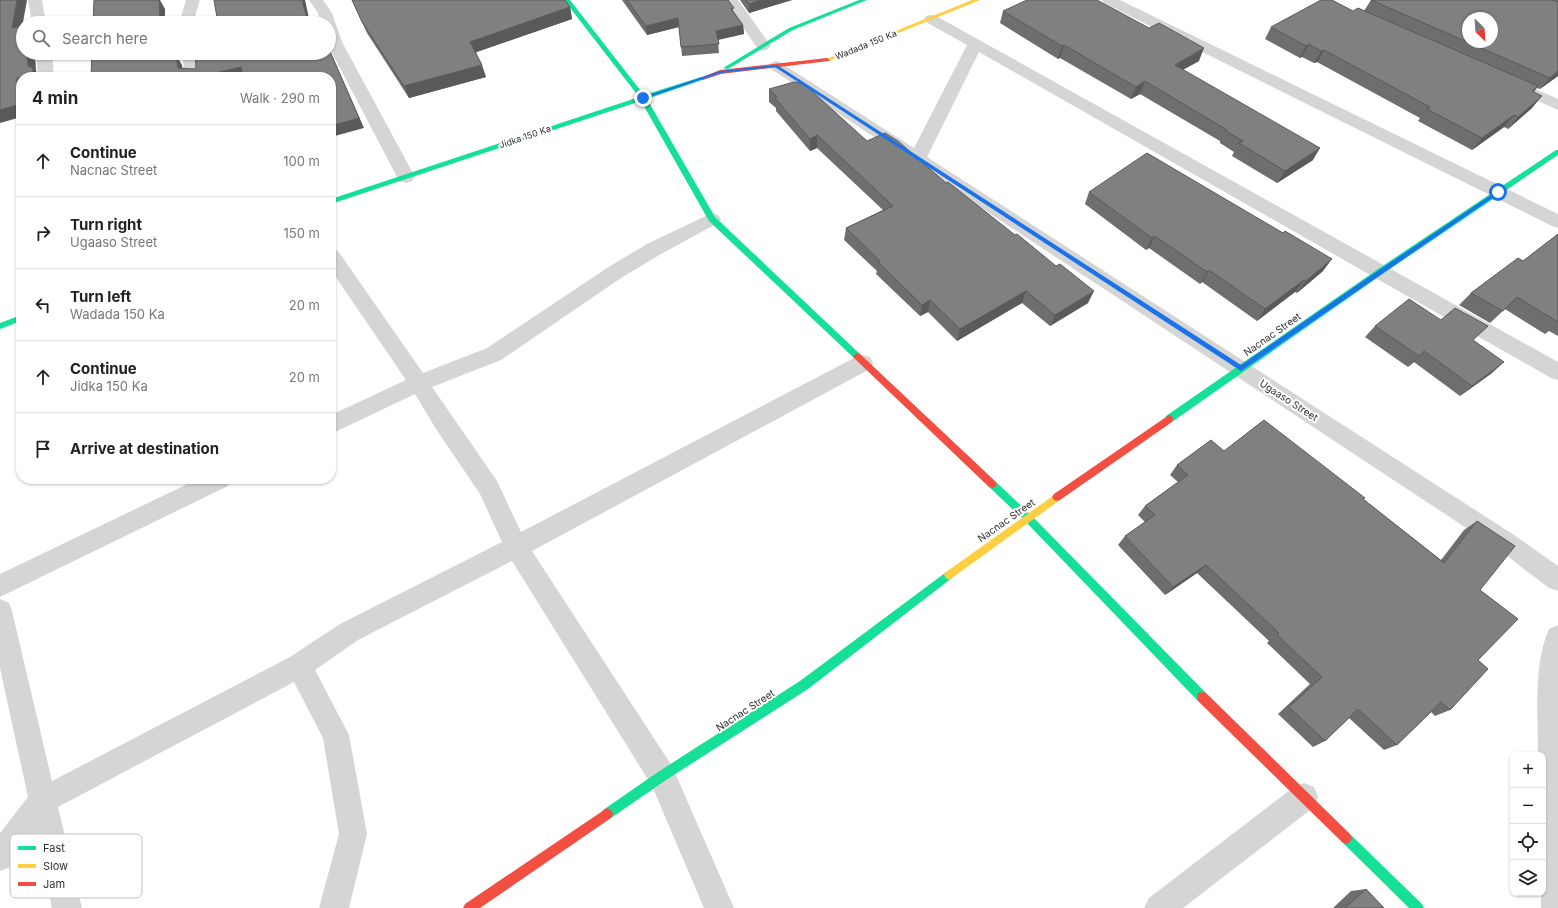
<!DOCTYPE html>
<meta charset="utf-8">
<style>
:root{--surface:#fff;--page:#f6f6f6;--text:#222;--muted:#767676;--line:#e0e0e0}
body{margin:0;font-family:Inter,sans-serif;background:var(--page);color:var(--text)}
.controls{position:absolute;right:12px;bottom:12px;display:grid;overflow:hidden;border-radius:8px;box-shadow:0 1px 3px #0004}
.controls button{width:36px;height:36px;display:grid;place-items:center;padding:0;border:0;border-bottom:1px solid var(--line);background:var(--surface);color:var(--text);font:20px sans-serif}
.compass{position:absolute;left:1462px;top:12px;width:36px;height:36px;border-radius:50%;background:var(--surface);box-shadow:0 1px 3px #0004;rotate:155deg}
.stop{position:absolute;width:12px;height:12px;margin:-9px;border:3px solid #1a73e8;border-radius:50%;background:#fff}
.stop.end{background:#1a73e8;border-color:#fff;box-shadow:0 1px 4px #0008}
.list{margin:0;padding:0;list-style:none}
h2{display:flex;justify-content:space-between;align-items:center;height:52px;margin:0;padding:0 16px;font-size:17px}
h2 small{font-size:13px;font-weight:400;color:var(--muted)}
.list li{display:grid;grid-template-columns:26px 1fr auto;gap:12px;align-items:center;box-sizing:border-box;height:72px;padding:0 16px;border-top:1px solid var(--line)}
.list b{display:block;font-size:15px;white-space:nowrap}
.list p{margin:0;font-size:13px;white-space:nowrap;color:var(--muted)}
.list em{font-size:13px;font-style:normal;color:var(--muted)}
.icon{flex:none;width:22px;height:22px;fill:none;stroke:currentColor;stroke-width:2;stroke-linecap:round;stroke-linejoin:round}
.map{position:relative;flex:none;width:1558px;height:908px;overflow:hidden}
.search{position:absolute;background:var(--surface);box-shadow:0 1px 3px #0004;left:16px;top:16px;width:320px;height:44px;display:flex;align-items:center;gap:10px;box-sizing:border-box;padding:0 14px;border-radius:22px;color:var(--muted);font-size:15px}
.panel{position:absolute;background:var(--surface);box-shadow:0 1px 3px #0004;left:16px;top:72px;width:320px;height:412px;border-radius:16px}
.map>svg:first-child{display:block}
</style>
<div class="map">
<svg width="1558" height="908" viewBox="0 0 1558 908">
<rect width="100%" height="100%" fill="#fff"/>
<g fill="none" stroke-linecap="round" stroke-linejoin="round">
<!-- street -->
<path fill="#d5d5d5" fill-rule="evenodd" d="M 28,0 L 42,0 L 46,23 L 32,23 Z
M 186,0 L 200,0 L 193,23 L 179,23 Z
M 309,0 L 323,0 L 332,13 L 342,42 L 415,177 L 412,181 L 406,183 L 400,181 L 397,177 L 329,47 L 329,23 L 321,23 L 318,13 Z
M 724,0 L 738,0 L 771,46 L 768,49 L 763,51 L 758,49 Z
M 1102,0 L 1120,0 L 1558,214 L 1558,228 L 1552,226 L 1104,3 Z
M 931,15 L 936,16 L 1558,362 L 1558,380 L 1551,378 L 979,52 L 927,157 L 1514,535 L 1558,566 L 1558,591 L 1549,588 L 1498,549 L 771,69 L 768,66 L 771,63 L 776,61 L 781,63 L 914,148 L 967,45 L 926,22 L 924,19 L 926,16 Z
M 36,53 L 52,53 L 54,77 L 38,77 Z
M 182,53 L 198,53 L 201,77 L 185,77 Z
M 1515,80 L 1558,99 L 1558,110 L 1509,88 L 1507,85 L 1509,82 Z
M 712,213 L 718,215 L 721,219 L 718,223 L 661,254 L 621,278 L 501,360 L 432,387 L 497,481 L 521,532 L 856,357 L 863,355 L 870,357 L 873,363 L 870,369 L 532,551 L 672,766 L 734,908 L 704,908 L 652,786 L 512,561 L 358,640 L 315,670 L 349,735 L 367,834 L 349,908 L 319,908 L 339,834 L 323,738 L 294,682 L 58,807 L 82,908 L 52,908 L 36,833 L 10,867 L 0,871 L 0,833 L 28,797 L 0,668 L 0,599 L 9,603 L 12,611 L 52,781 L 290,657 L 340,624 L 502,542 L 480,494 L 436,429 L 415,394 L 331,434 L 331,415 L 406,380 L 331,270 L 331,249 L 338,251 L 423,373 L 487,348 L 607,268 L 647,244 Z
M 198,479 L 231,479 L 228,486 L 0,597 L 0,574 Z
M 1558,625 L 1558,908 L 1541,908 L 1541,893 L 1543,893 L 1543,755 L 1538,755 C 1538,716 1533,665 1549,629 Z
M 1304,783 L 1314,787 L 1318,797 L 1314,807 L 1183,908 L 1144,908 L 1149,898 L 1294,787 Z"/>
<!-- fast -->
<path fill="#16e098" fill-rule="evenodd" d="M 564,0 L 570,0 L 644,95 L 701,77 L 705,77 L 705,79 L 647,99 L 715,217 L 860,354 L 861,356 L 860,358 L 854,358 L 709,221 L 641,101 L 331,204 L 331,199 L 639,97 Z
M 859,0 L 867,0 L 793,30 L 728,69 L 723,68 L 789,28 Z
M 1556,150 L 1558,150 L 1558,155 L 1384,273 L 1172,422 L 1166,422 L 1165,419 L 1166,416 L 1378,269 Z
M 21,315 L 21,321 L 0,329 L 0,323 Z
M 992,480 L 995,481 L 1031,515 L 1206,693 L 1207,697 L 1206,701 L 1202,702 L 1198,701 L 1025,521 L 989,487 L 987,484 L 989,481 Z
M 949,570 L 952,572 L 954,575 L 952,578 L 808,689 L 666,780 L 611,818 L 607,820 L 603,818 L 601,814 L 603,810 L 658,772 L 800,681 Z
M 1346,832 L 1350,834 L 1422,904 L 1424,908 L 1409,908 L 1342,842 L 1340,838 L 1342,834 Z"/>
<!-- slow -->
<path fill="#ffcf43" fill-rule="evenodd" d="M 972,0 L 980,0 L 829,61 L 824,60 Z
M 1057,493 L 1060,494 L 1062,497 L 1060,500 L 952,578 L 949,580 L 946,578 L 944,575 L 946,572 Z"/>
<!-- jam -->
<path fill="#f24e42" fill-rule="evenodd" d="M 827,58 L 830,60 L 829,61 L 721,74 L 703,80 L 700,78 L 720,70 Z
M 857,353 L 860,354 L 995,481 L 997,484 L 995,487 L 992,488 L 989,487 L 854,358 L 853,356 Z
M 1169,415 L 1172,416 L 1173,419 L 1172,422 L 1060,500 L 1057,501 L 1054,500 L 1052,497 L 1054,494 Z
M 1202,692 L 1206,693 L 1350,834 L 1352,838 L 1350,842 L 1346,844 L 1342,842 L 1198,701 L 1197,697 L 1198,693 Z
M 607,808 L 611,810 L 613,814 L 611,818 L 480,908 L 463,908 L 465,904 Z"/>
</g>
<!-- wall -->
<path fill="#6e6e6e" d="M 352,0 L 570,7 L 572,19 L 476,52 L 486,77 L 409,98 L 367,33 Z
M 622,0 L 728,0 L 734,12 L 743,25 L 744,34 L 718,40 L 719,53 L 682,56 L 679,27 L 647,35 Z
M 740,0 L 792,0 L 749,13 Z
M 1371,0 L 1558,0 L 1558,76 L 1540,89 L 1537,88 L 1534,92 L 1532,108 L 1508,129 L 1504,127 L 1472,150 L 1418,121 L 1420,118 L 1317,62 L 1314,63 L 1302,57 L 1300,58 L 1265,39 L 1271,27 L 1353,11 L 1364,11 Z
M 1003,11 L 1199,61 L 1183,70 L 1313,160 L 1277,183 L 1232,156 L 1234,152 L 1220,143 L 1220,141 L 1140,94 L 1131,99 L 1060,58 L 1058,59 L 1000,23 Z
M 769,89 L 946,183 L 1088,303 L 1050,326 L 1022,303 L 957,341 L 928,312 L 920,316 L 876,274 L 877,271 L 844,240 L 846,228 L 883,210 L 817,148 L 810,151 L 776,111 L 776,108 L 769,102 Z
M 1089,192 L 1323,271 L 1297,293 L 1295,292 L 1257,321 L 1202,282 L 1200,284 L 1149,248 L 1146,250 L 1085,204 Z
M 1558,234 L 1558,336 L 1549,331 L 1545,334 L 1505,309 L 1490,323 L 1459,305 L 1471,293 L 1523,261 Z
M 1375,326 L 1473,340 L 1492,373 L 1460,396 L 1414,362 L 1408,367 L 1365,337 Z
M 1224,451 L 1363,499 L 1441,560 L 1464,530 L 1477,521 L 1480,590 L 1478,660 L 1450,710 L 1435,716 L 1431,712 L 1397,745 L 1384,750 L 1349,718 L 1325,741 L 1313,747 L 1278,714 L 1310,684 L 1267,643 L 1269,641 L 1197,573 L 1165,595 L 1118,545 L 1125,536 L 1145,522 L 1138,515 L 1145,506 L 1178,482 L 1170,475 L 1177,465 Z
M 1366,889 L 1384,908 L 1333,908 L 1351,891 Z"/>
<!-- shaded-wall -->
<path fill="#5a5a5a" d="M 17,0 L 27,0 L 20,39 L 12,28 Z
M 159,0 L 160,0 L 165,9 L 165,23 L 160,23 Z
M 302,0 L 305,0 L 310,23 L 308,23 Z
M 762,0 L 792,0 L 749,13 L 749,4 Z
M 570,7 L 572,19 L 474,53 L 470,42 Z
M 678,18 L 679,27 L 647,35 L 646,26 Z
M 743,25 L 744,34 L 716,40 L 716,31 Z
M 1309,44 L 1302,57 L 1300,58 L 1306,46 Z
M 1064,45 L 1060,58 L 1058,59 L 1062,46 Z
M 1204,48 L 1199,61 L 1169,77 L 1175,65 Z
M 329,49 L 364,128 L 331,137 L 331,126 Z
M 1324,50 L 1317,62 L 1314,63 L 1321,51 Z
M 27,53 L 35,53 L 36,71 L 41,77 L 21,77 L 21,117 L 0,123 L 0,110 L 17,78 Z
M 160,53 L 166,53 L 166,68 L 160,59 Z
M 176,55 L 182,65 L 184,77 L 178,68 Z
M 482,65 L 486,77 L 409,98 L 404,86 Z
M 241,67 L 244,77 L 198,77 L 234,68 Z
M 1558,71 L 1558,76 L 1540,89 L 1550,78 Z
M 1145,81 L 1140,94 L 1131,99 L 1136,87 Z
M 1542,96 L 1532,108 L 1508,129 L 1518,117 Z
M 1514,115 L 1504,127 L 1472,150 L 1482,138 Z
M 817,135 L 817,148 L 810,151 L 810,139 Z
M 1320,148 L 1313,160 L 1277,183 L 1285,171 Z
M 1155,236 L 1149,248 L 1146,250 L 1152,238 Z
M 1332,259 L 1323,271 L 1297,293 L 1306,281 Z
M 1209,270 L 1202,282 L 1200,284 L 1207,272 Z
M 1304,280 L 1295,292 L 1257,321 L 1265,309 Z
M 1026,291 L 1022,303 L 957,341 L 960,329 Z
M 1094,291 L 1088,303 L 1050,326 L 1055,315 Z
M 930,300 L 928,312 L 920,316 L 922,305 Z
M 1424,351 L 1414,362 L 1408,367 Z
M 1504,362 L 1492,373 L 1460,396 L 1472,386 Z
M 1206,565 L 1197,573 L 1165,595 L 1173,587 Z"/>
<!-- building -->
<path fill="#808080" stroke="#5a5a5a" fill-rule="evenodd" d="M 0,0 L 17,0 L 12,28 L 23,26 L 23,53 L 27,53 L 28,66 L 33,68 L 33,74 L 17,78 L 18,105 L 0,110 Z
M 94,0 L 159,0 L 160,23 L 93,23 Z
M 214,0 L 302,0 L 308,23 L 218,23 Z
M 352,0 L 565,0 L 570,7 L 470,42 L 482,65 L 404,86 L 362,22 Z
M 627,0 L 728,0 L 734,8 L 731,9 L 743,25 L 716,31 L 719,44 L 681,47 L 678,18 L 646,26 Z
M 746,0 L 762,0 L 749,4 Z
M 1027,0 L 1097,0 L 1149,28 L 1159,23 L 1204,48 L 1175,65 L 1320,148 L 1285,171 L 1239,143 L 1243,141 L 1226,131 L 1227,130 L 1145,81 L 1136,87 L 1064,45 L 1062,46 L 1003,11 Z
M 1321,0 L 1332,0 L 1353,11 L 1358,8 L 1538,86 L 1532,91 L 1542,96 L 1518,117 L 1514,115 L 1482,138 L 1427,109 L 1430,107 L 1324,50 L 1321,51 L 1309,44 L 1306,46 L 1271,27 Z
M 1371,0 L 1552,0 L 1558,2 L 1558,71 L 1550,78 ZM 1468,18 L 1492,18 L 1492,42 L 1468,42 Z
M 329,49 L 359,118 L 331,126 L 331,77 L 244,77 L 241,67 L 198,77 L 91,77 L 92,53 L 160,53 L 160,59 L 176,55 L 178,68 L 195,69 L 196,67 L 195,53 L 329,53 Z
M 794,82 L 804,84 L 867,141 L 885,133 L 898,141 L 946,183 L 948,182 L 1015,235 L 1017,234 L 1056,266 L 1060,264 L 1094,291 L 1055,315 L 1026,291 L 960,329 L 930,300 L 922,305 L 878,262 L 880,261 L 846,228 L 893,206 L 817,135 L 810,139 L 775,98 L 777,97 L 769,89 Z
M 1147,153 L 1283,233 L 1285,231 L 1332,259 L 1306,281 L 1304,280 L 1265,309 L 1209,270 L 1207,272 L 1155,236 L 1152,238 L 1089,192 Z
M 1558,234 L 1558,322 L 1517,297 L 1503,311 L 1471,293 L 1518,258 L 1523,261 Z
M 1409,299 L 1441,320 L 1455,308 L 1488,326 L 1473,340 L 1504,362 L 1472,386 L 1424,351 L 1419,356 L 1375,326 Z
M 1264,420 L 1365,498 L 1363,499 L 1444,563 L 1477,521 L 1515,546 L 1480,590 L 1518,619 L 1478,660 L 1488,669 L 1450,710 L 1441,702 L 1397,745 L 1358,709 L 1325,741 L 1289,707 L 1322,677 L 1277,635 L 1279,633 L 1206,565 L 1173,587 L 1125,536 L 1155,515 L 1145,506 L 1188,475 L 1177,465 L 1211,440 L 1224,451 Z
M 1366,889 L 1384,908 L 1345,908 Z"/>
<!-- route -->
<path fill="#1a73e8" d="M 777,65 L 1241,365 L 1379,270 L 1497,191 L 1501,192 L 1241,371 L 775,67 L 721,73 L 644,99 L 640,98 L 720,71 Z"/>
<g text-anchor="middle" stroke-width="4" stroke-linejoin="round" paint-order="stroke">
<!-- far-street labels -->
<g font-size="9" fill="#313131" stroke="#fff">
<text transform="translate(866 45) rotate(-22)" y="3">Wadada 150 Ka</text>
<text transform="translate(525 137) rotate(-19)" y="3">Jidka 150 Ka</text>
</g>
<!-- street labels -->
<g font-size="10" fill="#313131" stroke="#fff">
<text transform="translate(1272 334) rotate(-35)" y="4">Nacnac Street</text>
<text transform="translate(1289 400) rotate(33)" y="4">Ugaaso Street</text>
<text transform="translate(1006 520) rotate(-35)" y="4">Nacnac Street</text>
<text transform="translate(745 710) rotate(-33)" y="4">Nacnac Street</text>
</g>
</g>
<!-- legend -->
<rect x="10" y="834" width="132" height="64" rx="6" fill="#fff" stroke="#c1c1c1" stroke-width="1"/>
<rect x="18" y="846" width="18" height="4" fill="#16e098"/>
<rect x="18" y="864" width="18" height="4" fill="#ffcf43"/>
<rect x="18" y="882" width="18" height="4" fill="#f24e42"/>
<g font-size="11" fill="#313131">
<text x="43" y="852">Fast</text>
<text x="43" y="870">Slow</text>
<text x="43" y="888">Jam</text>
</g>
</svg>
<div class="controls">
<button>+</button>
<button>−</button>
<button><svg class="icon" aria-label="locate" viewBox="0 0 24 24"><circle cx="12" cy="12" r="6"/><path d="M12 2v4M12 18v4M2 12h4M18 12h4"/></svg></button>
<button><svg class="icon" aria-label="layers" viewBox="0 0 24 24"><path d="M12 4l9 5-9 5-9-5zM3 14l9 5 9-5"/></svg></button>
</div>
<svg class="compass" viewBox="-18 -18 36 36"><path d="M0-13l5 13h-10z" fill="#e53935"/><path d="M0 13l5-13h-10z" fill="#767676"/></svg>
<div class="stop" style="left:1498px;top:192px"></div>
<div class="stop end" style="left:643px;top:98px"></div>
<div class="search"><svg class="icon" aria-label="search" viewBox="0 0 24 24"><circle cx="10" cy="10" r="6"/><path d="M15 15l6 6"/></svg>Search here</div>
<section class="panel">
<h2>4 min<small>Walk · 290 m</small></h2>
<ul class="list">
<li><svg class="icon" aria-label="ahead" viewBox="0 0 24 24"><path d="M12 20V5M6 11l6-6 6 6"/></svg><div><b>Continue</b><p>Nacnac Street</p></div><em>100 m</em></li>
<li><svg class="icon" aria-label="right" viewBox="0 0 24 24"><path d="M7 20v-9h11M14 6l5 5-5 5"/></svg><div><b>Turn right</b><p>Ugaaso Street</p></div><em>150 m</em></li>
<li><svg class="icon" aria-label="left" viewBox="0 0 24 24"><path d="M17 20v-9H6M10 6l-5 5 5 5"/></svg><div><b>Turn left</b><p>Wadada 150 Ka</p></div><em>20 m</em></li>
<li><svg class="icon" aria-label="ahead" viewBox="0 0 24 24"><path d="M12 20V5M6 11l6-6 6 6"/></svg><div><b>Continue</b><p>Jidka 150 Ka</p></div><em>20 m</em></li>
<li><svg class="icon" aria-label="arrive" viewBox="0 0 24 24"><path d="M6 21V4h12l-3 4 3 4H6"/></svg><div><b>Arrive at destination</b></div></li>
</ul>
</section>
</div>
